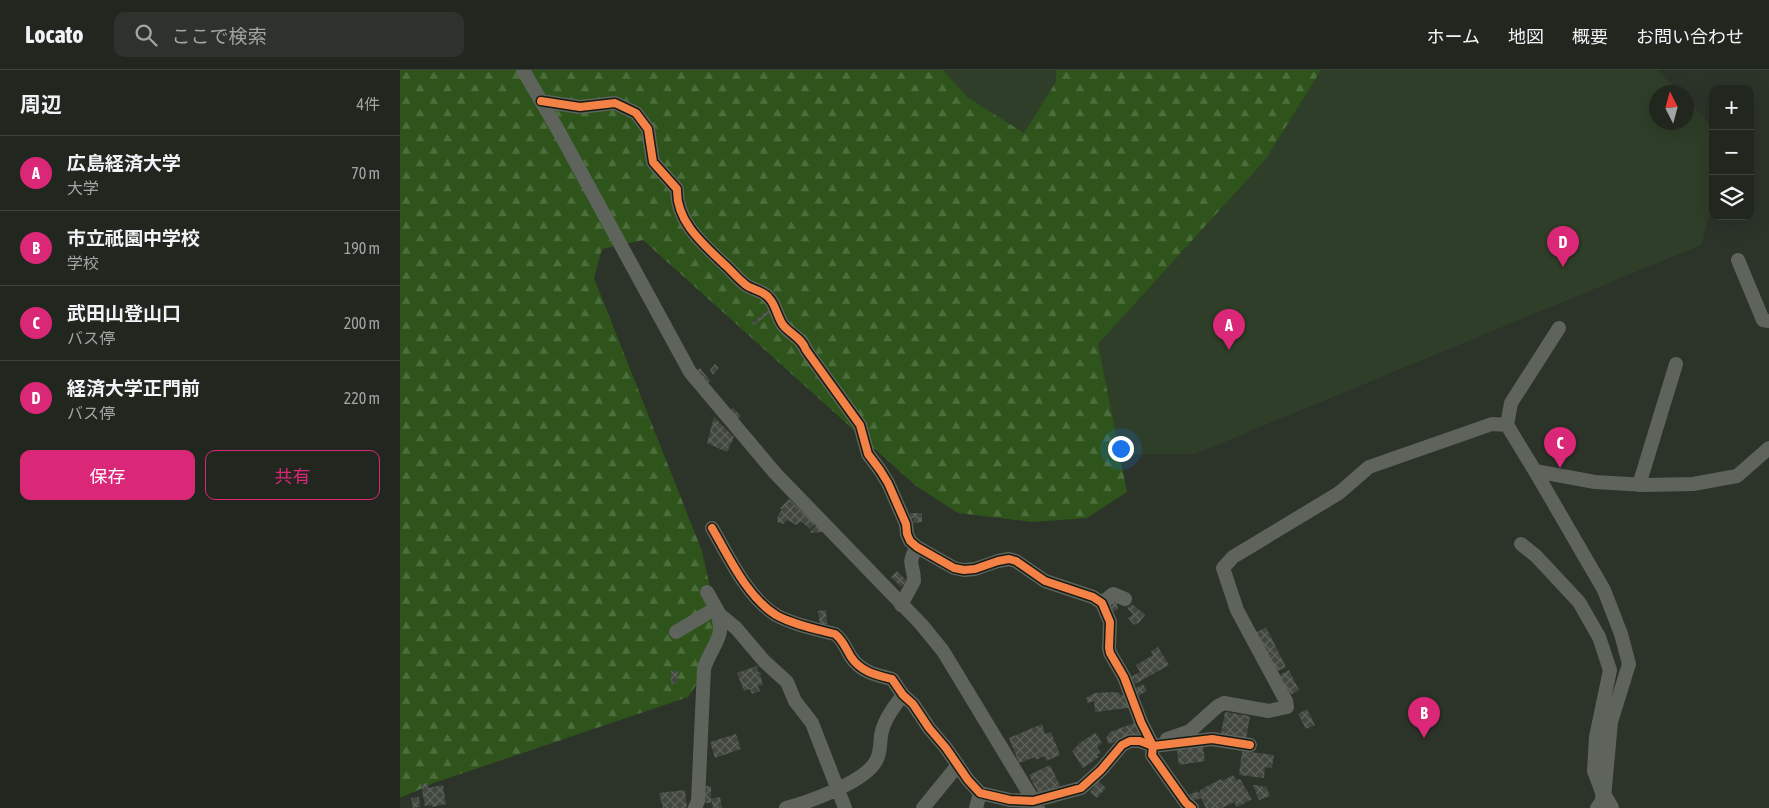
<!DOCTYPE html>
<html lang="ja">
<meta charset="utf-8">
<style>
:root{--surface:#21261f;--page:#2d322c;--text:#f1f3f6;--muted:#a2a5a4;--line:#3e433d;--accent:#db2777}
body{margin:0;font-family:"Asap Condensed","Noto Sans JP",sans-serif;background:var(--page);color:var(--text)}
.controls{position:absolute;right:15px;top:15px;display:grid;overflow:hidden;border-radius:10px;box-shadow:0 5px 20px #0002}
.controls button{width:45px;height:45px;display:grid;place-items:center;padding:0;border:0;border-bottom:1px solid var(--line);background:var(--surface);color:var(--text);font:25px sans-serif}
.compass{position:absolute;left:1249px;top:15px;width:45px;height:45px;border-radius:50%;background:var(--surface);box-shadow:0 5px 20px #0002;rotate:354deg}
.you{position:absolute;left:720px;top:378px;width:18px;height:18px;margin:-12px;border:4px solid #fff;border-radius:50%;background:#1a73e8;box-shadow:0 0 0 8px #1a73e833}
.badge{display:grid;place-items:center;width:32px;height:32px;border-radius:50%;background:var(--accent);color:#fff;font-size:16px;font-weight:700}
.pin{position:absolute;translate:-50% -41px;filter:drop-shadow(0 1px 2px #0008)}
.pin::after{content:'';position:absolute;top:26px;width:18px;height:15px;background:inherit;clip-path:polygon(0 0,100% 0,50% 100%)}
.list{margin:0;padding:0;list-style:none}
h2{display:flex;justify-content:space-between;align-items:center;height:65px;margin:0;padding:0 20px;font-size:21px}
h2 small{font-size:16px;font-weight:400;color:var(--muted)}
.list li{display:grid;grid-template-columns:32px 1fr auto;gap:15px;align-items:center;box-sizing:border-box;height:75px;padding:0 20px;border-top:1px solid var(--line)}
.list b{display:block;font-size:19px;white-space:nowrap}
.list p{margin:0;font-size:16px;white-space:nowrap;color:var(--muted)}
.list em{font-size:16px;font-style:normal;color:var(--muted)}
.actions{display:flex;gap:10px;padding:15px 20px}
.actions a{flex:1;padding:11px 0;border:1px solid var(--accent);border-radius:10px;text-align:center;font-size:18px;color:var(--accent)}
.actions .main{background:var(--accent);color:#fff}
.icon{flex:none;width:28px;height:28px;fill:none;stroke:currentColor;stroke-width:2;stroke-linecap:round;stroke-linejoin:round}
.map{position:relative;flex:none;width:1369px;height:738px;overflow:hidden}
header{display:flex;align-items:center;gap:30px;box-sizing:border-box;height:70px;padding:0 25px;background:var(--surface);border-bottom:1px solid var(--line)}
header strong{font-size:24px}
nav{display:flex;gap:28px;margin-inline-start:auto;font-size:18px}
.search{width:350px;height:45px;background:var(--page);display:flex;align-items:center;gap:12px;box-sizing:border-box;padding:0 18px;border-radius:10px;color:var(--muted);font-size:19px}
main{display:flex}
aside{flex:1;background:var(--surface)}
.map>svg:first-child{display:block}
</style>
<header>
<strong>Locato</strong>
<div class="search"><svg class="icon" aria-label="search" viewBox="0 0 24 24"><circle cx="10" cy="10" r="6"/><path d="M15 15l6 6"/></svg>ここで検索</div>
<nav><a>ホーム</a><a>地図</a><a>概要</a><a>お問い合わせ</a></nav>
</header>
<main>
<aside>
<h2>周辺<small>4件</small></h2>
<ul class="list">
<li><span class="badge">A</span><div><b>広島経済大学</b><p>大学</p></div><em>70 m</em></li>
<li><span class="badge">B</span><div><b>市立祇園中学校</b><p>学校</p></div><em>190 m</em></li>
<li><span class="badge">C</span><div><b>武田山登山口</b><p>バス停</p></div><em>200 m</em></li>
<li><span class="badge">D</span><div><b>経済大学正門前</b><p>バス停</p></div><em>220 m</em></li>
</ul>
<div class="actions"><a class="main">保存</a><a>共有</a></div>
</aside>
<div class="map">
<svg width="1369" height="738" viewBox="0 0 1369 738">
<defs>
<pattern id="forest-firs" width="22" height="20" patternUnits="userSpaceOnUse" patternTransform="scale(1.25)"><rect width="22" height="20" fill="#2e541b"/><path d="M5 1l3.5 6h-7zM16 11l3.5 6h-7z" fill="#4c6d3c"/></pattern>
<pattern id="building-cross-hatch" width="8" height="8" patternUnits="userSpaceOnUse" patternTransform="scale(1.25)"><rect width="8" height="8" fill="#42483f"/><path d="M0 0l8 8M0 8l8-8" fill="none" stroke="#5d635b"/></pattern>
</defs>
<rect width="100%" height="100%" fill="#2c3329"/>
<!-- built -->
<path fill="#2f3e28" d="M 456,0 L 1257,0 L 1279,22 L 1256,22 L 1256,52 L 1286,52 L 1287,30 L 1313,57 L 1313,134 L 1301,175 L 795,384 L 670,385 Z"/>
<!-- forest -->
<path fill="url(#forest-firs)" d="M 0,0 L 543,0 L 568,28 L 624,63 L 656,12 L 656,0 L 921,0 L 865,90 L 698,274 L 727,422 L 687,448 L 633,452 L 558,443 L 516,416 L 243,170 L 202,179 L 194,208 L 302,481 L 315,540 L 316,585 L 288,627 L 34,713 L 0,728 Z"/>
<!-- building -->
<path fill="url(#building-cross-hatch)" d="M 370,239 L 372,241 L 354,255 L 352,252 Z
M 315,294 L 319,298 L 313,305 L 310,300 Z
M 300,298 L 310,311 L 304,315 L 295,302 Z
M 333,338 L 341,346 L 335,351 L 328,342 Z
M 314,347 L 334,367 L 327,382 L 307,373 Z
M 389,429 L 415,454 L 410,459 L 401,451 L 396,455 L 388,450 L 383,454 L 377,452 L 378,444 L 382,440 L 380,438 Z
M 510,443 L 522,443 L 522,452 L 513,453 L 513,448 L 510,449 Z
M 416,455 L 423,462 L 409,463 Z
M 497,501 L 507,511 L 501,517 L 491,507 Z
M 716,528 L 718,540 L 711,541 L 709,529 Z
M 732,534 L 745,545 L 738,554 L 736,553 L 734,555 L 728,548 L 733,544 L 727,538 Z
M 426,540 L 427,554 L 420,555 L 418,541 Z
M 866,557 L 886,597 L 876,602 L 856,563 Z
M 758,577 L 769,595 L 735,614 L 731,607 L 740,602 L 736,595 L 753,585 L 751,581 Z
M 357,596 L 358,602 L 360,602 L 361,604 L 360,605 L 363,615 L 358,616 L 360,621 L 352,624 L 350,619 L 344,621 L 337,603 Z
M 889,600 L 899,620 L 889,626 L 878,606 Z
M 271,601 L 278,601 L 277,613 L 271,614 Z
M 743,614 L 747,621 L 738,626 L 734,619 Z
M 712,622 L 720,623 L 720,625 L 726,624 L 728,638 L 695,642 L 694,631 L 688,633 L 686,628 L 695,623 Z
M 907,639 L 915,655 L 906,659 L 898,644 Z
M 825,642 L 850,646 L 846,669 L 821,664 Z
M 737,652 L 741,662 L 709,674 L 706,668 L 710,662 Z
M 642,654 L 645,664 L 651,662 L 660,685 L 646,691 L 645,686 L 636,690 L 635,687 L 619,693 L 609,668 Z
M 695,663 L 702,673 L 697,677 L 701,683 L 697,685 L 699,687 L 683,698 L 672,681 L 678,675 L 678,674 Z
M 336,664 L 341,679 L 315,688 L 310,672 Z
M 803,676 L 805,691 L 779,695 L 777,680 Z
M 842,681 L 874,685 L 872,698 L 865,697 L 864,708 L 839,705 Z
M 650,695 L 660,716 L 639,725 L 629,705 Z
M 833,705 L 837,710 L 840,709 L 852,729 L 837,737 L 834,732 L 822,738 L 806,738 L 801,728 L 790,732 L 787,726 L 797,721 L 798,723 L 801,721 L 800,720 L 821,709 L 822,711 Z
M 698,711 L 706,718 L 697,728 L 690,722 Z
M 27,713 L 28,718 L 43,715 L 46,734 L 32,737 L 32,735 L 25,736 L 21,714 Z
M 853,715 L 863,716 L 863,718 L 866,716 L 870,726 L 859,730 Z
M 301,716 L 311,716 L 311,733 L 301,733 Z
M 285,720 L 287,738 L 263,738 L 259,723 Z
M 19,727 L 20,737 L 13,738 L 11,728 Z
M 320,727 L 322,738 L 313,738 L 311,729 Z"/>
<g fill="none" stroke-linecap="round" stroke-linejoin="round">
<!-- minor -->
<path stroke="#5e635c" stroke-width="14" d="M 123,0 L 158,60 L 290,302 L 375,403 L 521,554 L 543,581 L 638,738
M 141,31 L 180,37 L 215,33 L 236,43 L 248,59 L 253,92 L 277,119 C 276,151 302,173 324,194 C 331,200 338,209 346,215 C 353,220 364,221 369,228 C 376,235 377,247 383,255 C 390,264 402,268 406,280 L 460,355 L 468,384 L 480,400 L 488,413 L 506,454 L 507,464 L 510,471 L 517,477 L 554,498 L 564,500 L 575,499 L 598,491 L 609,489 L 616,491 L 645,511 L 693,527 L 702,533 L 710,552 L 709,578 L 710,583 L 724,607 L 741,652 L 753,676 L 752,685 L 786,733 L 792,738
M 1338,190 L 1363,250 L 1369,251
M 1159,258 L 1111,333 L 1107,355 L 1135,401 L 1204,520 L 1221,564 L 1229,594 L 1211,652 L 1204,728 L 1197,738
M 1135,401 L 1195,412 L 1246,415 L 1293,414 L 1337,406 L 1369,378
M 1239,415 L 1276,294
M 312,458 C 329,487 347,527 376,545 C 394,555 416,559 435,564 C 443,570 446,579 451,587 C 461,602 476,605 492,609 L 503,625 L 513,634 L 529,658 L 546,678 L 568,710 L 580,723 L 610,730 L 633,731 L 681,718 L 701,700 L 722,675 L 730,671 L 740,671 L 753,676 L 812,669 L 850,675
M 1121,474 L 1136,486 L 1179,532 L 1199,567 L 1210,600 L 1196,667 L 1194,701 L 1203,725
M 307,522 L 320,545 L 336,558 L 364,591 L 387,612 L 395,631 L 412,653 L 445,738
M 702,533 L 713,524 L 725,529
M 501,535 L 514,511 C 514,494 506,495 517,477
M 276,562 L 316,538
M 767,669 L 790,661 L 818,636 L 824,633 L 869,641 L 887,637 L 886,631 L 837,540 L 823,498 L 833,487 L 939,423 L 969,397 L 1092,354 L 1107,355
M 295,738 L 298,731 L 304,599 C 307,587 319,571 320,561 C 321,554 317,551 320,545
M 386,738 C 409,732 465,712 476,691 C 482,681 479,671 482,661 C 485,648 495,635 503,625
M 523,738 L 558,695
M 576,738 L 580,723"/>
<!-- tertiary -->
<path stroke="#5e635c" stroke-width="18" d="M 1204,728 L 1210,738"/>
<!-- cycleway casing -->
<g stroke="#161c14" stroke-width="11">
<path id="cycleway" d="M 141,31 L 180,37 L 215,33 L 236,43 L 248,59 L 253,92 L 277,119 C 276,151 302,173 324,194 C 331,200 338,209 346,215 C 353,220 364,221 369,228 C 376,235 377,247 383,255 C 390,264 402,268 406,280 L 460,355 L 468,384 L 480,400 L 488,413 L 506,454 L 507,464 L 510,471 L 517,477 L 554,498 L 564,500 L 575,499 L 598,491 L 609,489 L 616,491 L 645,511 L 693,527 L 702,533 L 710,552 L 709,578 L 710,583 L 724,607 L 741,652 L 753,676 L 752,685 L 786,733 L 792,738
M 312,458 C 329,487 347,527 376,545 C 394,555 416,559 435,564 C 443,570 446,579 451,587 C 461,602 476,605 492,609 L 503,625 L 513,634 L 529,658 L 546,678 L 568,710 L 580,723 L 610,730 L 633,731 L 681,718 L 701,700 L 722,675 L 730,671 L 740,671 L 753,676 L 812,669 L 850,675"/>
</g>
<!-- cycleway -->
<use href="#cycleway" stroke="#f48246" stroke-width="8"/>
</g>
</svg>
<div class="controls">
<button>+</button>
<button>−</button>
<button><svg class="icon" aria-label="layers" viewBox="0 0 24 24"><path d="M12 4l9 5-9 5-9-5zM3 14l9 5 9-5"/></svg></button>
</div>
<svg class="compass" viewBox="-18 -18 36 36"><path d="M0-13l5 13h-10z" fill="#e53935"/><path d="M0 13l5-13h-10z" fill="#a2a5a4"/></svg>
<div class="you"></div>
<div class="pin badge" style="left:829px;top:280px">A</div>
<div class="pin badge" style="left:1024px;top:668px">B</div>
<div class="pin badge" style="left:1160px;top:398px">C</div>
<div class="pin badge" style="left:1163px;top:197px">D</div>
</div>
</main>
